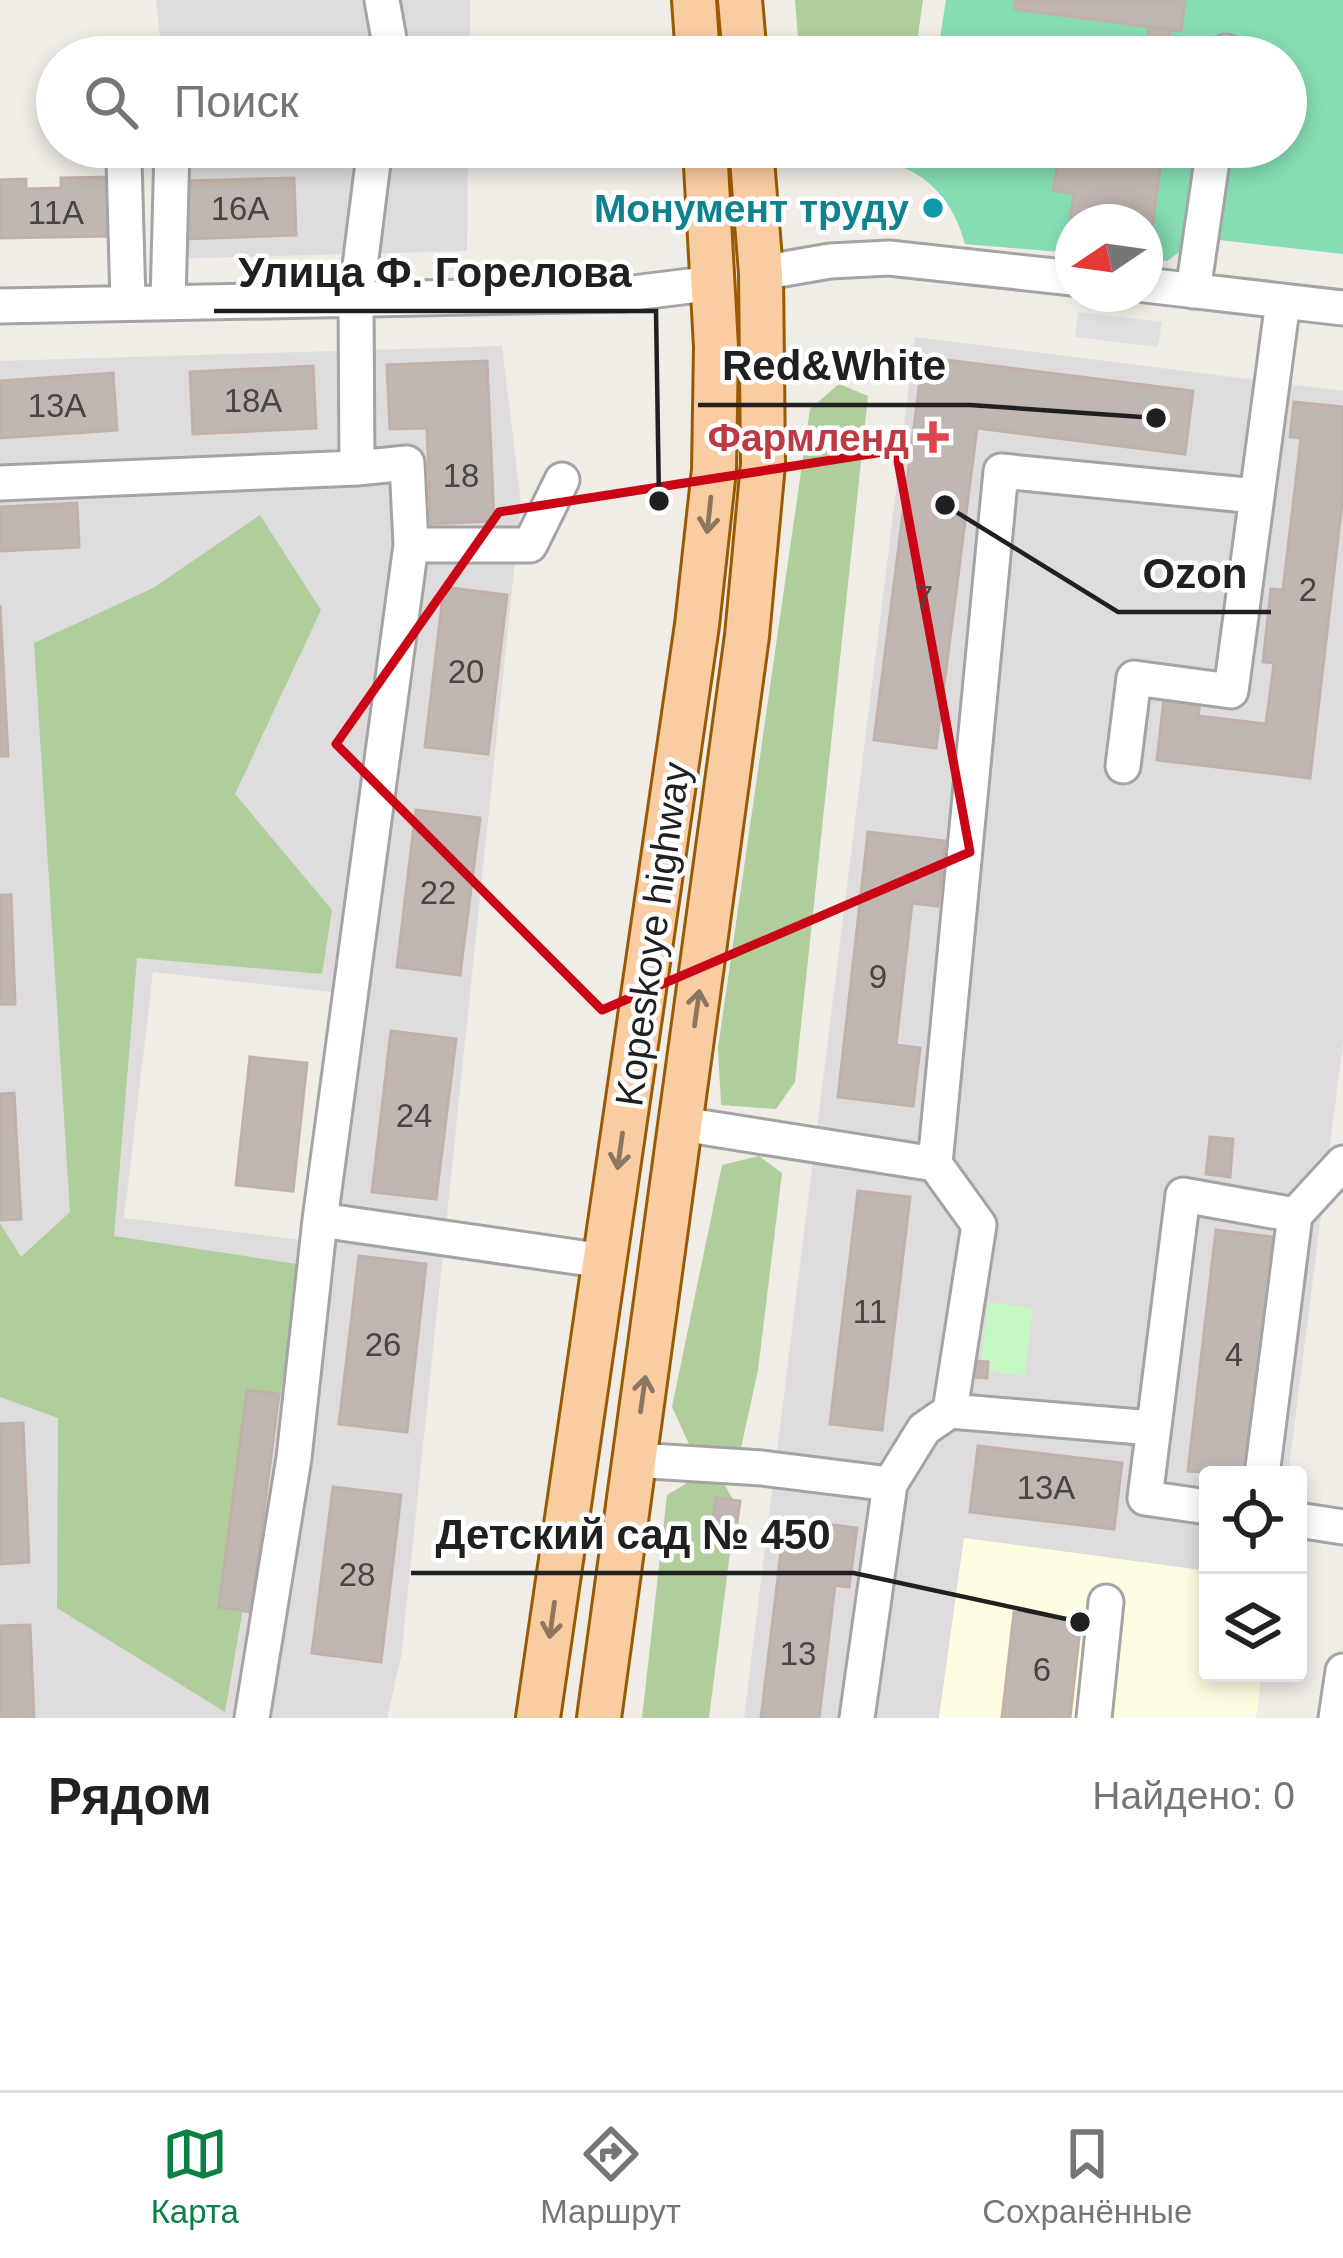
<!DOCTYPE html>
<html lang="ru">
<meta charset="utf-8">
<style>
:root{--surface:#fff;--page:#f2f2f2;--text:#222;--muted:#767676;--line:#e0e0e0;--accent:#0b8043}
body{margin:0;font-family:Helvetica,sans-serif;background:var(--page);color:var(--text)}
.controls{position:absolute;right:36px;bottom:36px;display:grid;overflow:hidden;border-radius:12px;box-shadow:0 6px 18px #0003}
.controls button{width:108px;height:108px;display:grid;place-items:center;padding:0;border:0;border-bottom:3px solid var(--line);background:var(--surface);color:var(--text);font:60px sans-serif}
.compass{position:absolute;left:1055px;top:204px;width:108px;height:108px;border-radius:50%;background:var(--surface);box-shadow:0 6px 18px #0003;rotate:257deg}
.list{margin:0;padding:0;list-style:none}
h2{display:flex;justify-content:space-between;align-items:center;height:156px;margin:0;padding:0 48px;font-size:51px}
h2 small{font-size:39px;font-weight:400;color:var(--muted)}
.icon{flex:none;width:66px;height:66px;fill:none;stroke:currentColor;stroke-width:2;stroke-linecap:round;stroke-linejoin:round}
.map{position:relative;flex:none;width:1343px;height:1718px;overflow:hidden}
.search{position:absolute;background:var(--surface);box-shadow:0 6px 18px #0003;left:36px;right:36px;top:36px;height:132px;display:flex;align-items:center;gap:30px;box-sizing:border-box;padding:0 42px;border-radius:66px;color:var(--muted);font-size:45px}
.sheet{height:372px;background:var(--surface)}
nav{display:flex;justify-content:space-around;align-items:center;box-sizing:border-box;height:168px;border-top:3px solid var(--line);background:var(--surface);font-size:33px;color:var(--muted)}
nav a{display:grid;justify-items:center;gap:6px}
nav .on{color:var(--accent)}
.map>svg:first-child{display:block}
</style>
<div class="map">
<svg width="1343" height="1718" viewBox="0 0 1343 1718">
<rect width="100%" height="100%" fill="#f0ece6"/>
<!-- residential -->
<path fill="#dedcdd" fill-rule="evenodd" d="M 156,0 L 470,0 L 470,57 L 162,57 Z
M 162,147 L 468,147 L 467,251 L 162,259 Z
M 915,337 L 1343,391 L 1343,1043 L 1288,1475 L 1208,1475 L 1208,1571 L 964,1538 L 939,1718 L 744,1718 Z
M 502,346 L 521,503 L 401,1657 L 387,1718 L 0,1718 L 0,361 ZM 153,972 L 331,992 L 302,1240 L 124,1218 Z"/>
<!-- education -->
<path fill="#fefce1" d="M 964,1538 L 1208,1571 L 1208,1673 L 1262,1673 L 1256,1718 L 939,1718 Z"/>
<!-- forest -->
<path fill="#afce9c" d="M 795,0 L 923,0 L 917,43 L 892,57 L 855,57 L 840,38 L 798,38 Z
M 839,384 L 868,396 L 795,1082 L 776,1109 L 721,1105 L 718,1048 L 810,409 Z
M 260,515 L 321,610 L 235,794 L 332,910 L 322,974 L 137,958 L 114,1236 L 303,1265 L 225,1712 L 57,1608 L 58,1418 L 0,1397 L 0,1223 L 21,1257 L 70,1212 L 34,643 L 153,588 Z
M 759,1156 L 782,1173 L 758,1370 L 741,1448 L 689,1444 L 672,1407 L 722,1165 Z
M 695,1478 L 723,1482 L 736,1505 L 709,1718 L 642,1718 L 667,1495 Z"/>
<!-- park -->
<path fill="#c5f8c5" d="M 988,1302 L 1033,1308 L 1025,1376 L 980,1370 Z"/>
<!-- pitch -->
<path fill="#86ddb4" d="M 946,0 L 1343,0 L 1343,254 L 1185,236 L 1182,250 L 1167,261 L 1145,259 L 1145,222 L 1073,222 L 1073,253 L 965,244 C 956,209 934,178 899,166 L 906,147 L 1286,147 L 1286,57 L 937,57 Z"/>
<!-- parking -->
<path fill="#e0e0e0" d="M 1078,312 L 1162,322 L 1158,347 L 1075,337 Z"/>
<!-- building -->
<path fill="#c1b7b2" stroke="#c1b1a9" stroke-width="3" d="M 1016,0 L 1185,0 L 1181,31 L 1015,9 Z
M 1149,27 L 1170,29 L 1166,57 L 1145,57 Z
M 1079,147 L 1163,147 L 1151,235 L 1145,235 L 1145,222 L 1070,224 L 1074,193 L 1053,191 L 1058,161 L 1077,163 Z
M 111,177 L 112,236 L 0,238 L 0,180 L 26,179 L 26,189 L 61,188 L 61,178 Z
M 294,178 L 296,235 L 186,239 L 184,181 Z
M 923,357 L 1193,391 L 1185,454 L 977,428 L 936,748 L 874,740 Z
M 487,361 L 494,521 L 431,524 L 427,428 L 390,429 L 387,365 Z
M 313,366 L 316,428 L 193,434 L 190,372 Z
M 113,373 L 117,430 L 0,438 L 0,381 Z
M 1294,402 L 1343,407 L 1343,495 L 1310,778 L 1157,760 L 1164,698 L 1200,702 L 1198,716 L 1266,724 L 1274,663 L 1263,662 L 1271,589 L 1283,590 L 1301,438 L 1290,437 Z
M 77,503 L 79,547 L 0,551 L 0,507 Z
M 444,587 L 507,595 L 488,754 L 425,747 Z
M 0,605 L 8,756 L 0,756 Z
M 416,810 L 480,818 L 460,975 L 397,967 Z
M 868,832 L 945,841 L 938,906 L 912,903 L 896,1045 L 920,1048 L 913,1106 L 838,1097 Z
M 0,895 L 11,895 L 15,1004 L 0,1004 Z
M 391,1031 L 456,1039 L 436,1199 L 372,1192 Z
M 250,1057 L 307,1063 L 293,1191 L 236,1185 Z
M 14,1093 L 21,1219 L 0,1220 L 0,1094 Z
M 1210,1137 L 1233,1139 L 1230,1177 L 1206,1174 Z
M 858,1191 L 910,1197 L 882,1430 L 830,1424 Z
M 1216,1230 L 1280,1238 L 1253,1475 L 1188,1471 Z
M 359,1256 L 426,1264 L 407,1432 L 339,1424 Z
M 973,1361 L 988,1362 L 987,1378 L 971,1377 Z
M 247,1390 L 279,1394 L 251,1612 L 219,1607 Z
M 23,1423 L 29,1562 L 0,1564 L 0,1424 Z
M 978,1446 L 1122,1463 L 1114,1529 L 970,1512 Z
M 333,1487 L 401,1495 L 381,1662 L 312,1653 Z
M 716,1498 L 740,1501 L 737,1522 L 713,1519 Z
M 785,1519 L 857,1528 L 849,1587 L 835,1585 L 819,1718 L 761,1718 Z
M 1014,1612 L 1081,1620 L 1070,1718 L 1002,1718 Z
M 30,1625 L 34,1718 L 0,1718 L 0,1626 Z"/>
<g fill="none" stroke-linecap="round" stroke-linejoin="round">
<!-- minor casing -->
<g stroke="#a4a4a4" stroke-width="39">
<path id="minor" d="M 382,0 L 389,39 L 387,57
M 1225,57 L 1226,52
M 124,160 L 128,303
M 761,273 L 830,261 L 889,258 L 1073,278
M 1145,285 L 1343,308
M 1193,291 L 1214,147
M 168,302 L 172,147
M 0,306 L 625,294 L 714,283
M 0,483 L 357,468
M 411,545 L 530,545 L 562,480
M 1123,766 L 1134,678 L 1231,691 L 1283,301
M 682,1124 L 935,1164
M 320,1220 L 604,1261
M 950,1411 L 979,1225 L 935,1164 L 1001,471 L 1256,496
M 634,1460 L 762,1468 L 890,1484 L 924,1429 L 950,1411 L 1152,1428
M 1262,1475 L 1295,1215
M 1208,1507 L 1145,1498 L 1183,1195 L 1295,1215 L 1343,1163
M 1298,1520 L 1343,1527
M 252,1718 L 294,1458 L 320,1220 L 411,545 L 407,463 L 357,468 L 356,298 L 375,147
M 857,1718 L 890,1484
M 1094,1718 L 1106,1602
M 1336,1718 L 1343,1671"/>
</g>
<!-- major casing -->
<g stroke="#985a03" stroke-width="48">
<path id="major" d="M 694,0 L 698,57
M 740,0 L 745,57
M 538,1718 L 697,625 L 714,470 L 716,347 L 705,147
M 599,1718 L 747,636 L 763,464 L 761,273 L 751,147"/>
</g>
<!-- minor -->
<use href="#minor" stroke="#fff" stroke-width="33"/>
<!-- major -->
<use href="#major" stroke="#facca1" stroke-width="42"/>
</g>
<!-- one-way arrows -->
<defs><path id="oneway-shaft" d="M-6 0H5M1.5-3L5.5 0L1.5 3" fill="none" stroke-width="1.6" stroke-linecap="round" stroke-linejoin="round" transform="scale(3)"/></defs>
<g stroke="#8d7660">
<use href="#oneway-shaft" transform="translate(709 515) rotate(96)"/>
<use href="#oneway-shaft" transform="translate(697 1008) rotate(-82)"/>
<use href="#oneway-shaft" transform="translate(620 1151) rotate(98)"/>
<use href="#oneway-shaft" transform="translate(643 1394) rotate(-82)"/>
<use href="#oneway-shaft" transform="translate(552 1620) rotate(98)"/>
</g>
<!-- marked area -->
<path fill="none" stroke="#ca0516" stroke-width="9" stroke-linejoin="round" d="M 896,450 L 970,852 L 602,1010 L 336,744 L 499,512 Z"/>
<!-- markers -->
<circle fill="#0f9aa8" stroke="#fff" stroke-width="4.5" cx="933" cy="208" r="12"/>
<path fill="#e0444e" stroke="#fff" stroke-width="4.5" d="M927 419h12v12h12v12h-12v12h-12v-12h-12v-12h12z"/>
<g text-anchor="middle" stroke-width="9" stroke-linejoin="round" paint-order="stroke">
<!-- number labels -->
<g font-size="33" fill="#484644">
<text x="240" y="220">16А</text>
<text x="56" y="224">11А</text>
<text x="253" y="412">18А</text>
<text x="57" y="417">13А</text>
<text x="461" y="487">18</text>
<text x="1308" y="601">2</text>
<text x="924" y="609">7</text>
<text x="466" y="683">20</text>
<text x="438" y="904">22</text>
<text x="878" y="988">9</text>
<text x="414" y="1127">24</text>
<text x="870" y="1323">11</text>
<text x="383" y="1356">26</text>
<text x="1234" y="1366">4</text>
<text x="1046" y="1499">13А</text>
<text x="357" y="1586">28</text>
<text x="798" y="1665">13</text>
<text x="1042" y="1681">6</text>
</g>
<!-- culture labels -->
<g font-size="39" font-weight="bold" fill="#0d838f" stroke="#fff" text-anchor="end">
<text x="909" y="222">Монумент труду</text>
</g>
<!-- health labels -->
<g font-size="39" font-weight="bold" fill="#be3a42" stroke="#fff" text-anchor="end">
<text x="909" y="451">Фармленд</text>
</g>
<!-- street labels -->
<g font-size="39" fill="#202020" stroke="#fff">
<text transform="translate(652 934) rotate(-82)" y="14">Kopeskoye highway</text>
</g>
</g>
<!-- callouts -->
<path fill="none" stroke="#202020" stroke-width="4.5" d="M659 501L656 311H214M1156 418L970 405H698M945 505L1118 612H1271M1080 1622L854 1573H411"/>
<g fill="#202020" stroke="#fff" stroke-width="4.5">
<circle cx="659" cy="501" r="12"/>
<circle cx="1156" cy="418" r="12"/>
<circle cx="945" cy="505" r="12"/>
<circle cx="1080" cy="1622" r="12"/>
</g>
<g font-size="42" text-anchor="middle" font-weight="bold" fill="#202020" stroke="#fff" stroke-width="9" stroke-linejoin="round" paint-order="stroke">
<text x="435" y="287">Улица Ф. Горелова</text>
<text x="834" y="380">Red&amp;White</text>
<text x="1195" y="588">Ozon</text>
<text x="633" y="1549">Детский сад № 450</text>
</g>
</svg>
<div class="controls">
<button><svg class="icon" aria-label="locate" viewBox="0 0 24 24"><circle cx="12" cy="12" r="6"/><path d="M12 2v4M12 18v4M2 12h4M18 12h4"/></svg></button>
<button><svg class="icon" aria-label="layers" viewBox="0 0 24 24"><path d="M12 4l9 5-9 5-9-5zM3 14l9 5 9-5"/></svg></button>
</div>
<svg class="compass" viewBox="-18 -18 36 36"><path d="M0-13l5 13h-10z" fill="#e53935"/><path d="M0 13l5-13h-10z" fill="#767676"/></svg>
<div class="search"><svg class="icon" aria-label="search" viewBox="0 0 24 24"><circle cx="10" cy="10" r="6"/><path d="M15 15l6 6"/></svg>Поиск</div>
</div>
<section class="sheet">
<h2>Рядом<small>Найдено: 0</small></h2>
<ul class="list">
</ul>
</section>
<nav>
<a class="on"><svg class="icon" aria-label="map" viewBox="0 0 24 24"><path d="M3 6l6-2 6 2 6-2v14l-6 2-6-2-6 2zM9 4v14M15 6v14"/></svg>Карта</a>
<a><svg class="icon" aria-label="directions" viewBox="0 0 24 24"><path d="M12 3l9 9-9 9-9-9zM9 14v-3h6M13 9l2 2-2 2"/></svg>Маршрут</a>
<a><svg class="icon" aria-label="saved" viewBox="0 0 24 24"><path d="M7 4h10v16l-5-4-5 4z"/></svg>Сохранённые</a>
</nav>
